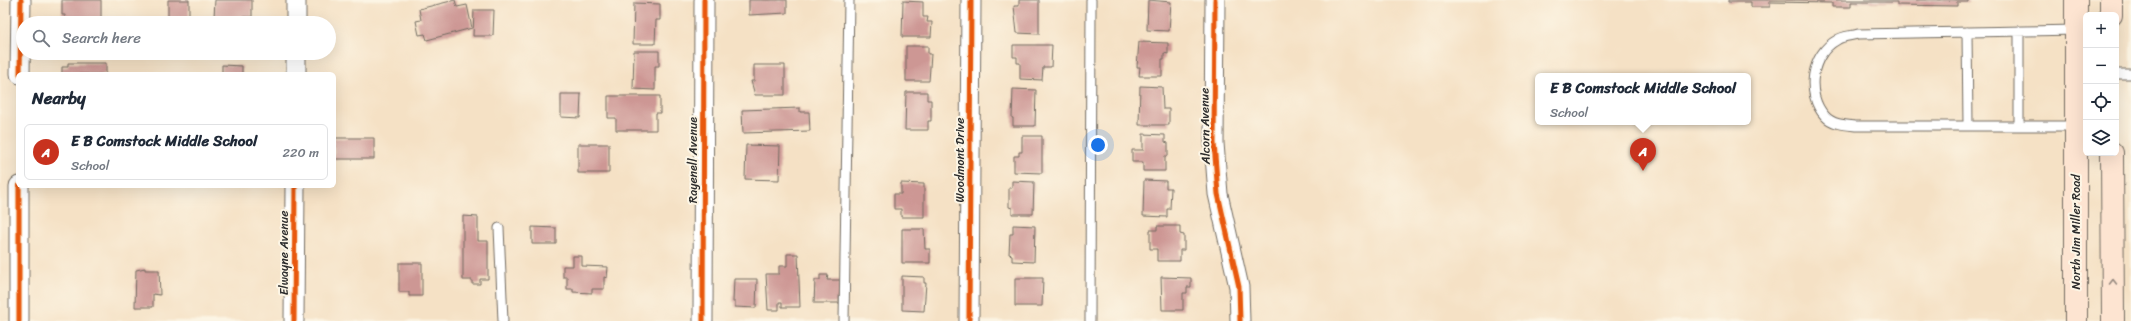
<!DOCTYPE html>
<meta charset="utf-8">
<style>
:root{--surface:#fff;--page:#f2f2f3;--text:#1f2937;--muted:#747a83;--line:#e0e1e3;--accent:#c8321e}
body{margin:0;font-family:Sriracha,sans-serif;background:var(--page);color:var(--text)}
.controls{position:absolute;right:12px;top:12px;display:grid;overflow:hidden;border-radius:6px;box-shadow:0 4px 16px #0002}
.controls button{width:36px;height:36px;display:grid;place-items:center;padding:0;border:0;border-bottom:1px solid var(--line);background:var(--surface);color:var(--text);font:20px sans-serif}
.you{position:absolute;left:1098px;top:145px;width:14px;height:14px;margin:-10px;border:3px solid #fff;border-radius:50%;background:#1a73e8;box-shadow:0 0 0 6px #1a73e833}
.badge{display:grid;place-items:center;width:26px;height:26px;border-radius:50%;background:var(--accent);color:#fff;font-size:13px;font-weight:700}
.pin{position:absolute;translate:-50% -33px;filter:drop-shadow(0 1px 2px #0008)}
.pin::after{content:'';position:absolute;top:21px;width:14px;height:12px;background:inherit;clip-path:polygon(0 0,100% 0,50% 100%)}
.popup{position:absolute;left:1535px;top:73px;width:216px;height:52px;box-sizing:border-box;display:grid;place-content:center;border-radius:6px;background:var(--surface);filter:drop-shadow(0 1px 3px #0005);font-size:13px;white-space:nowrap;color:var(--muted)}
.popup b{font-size:15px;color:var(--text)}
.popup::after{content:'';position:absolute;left:50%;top:100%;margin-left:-8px;border:8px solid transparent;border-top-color:var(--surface)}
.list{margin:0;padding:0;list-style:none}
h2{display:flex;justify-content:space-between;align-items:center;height:52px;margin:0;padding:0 16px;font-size:17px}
h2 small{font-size:13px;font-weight:400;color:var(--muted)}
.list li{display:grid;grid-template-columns:26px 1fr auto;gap:12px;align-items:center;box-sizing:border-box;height:56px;margin:0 8px 8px;padding:0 8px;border:1px solid var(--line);border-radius:6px}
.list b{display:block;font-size:15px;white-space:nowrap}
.list p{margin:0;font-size:13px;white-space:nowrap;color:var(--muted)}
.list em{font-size:13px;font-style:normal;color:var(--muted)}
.icon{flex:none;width:22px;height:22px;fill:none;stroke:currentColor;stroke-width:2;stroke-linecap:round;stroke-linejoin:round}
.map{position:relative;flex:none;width:2131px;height:321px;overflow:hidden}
.search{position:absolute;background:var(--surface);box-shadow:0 4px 16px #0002;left:16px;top:16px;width:320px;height:44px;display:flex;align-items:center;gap:10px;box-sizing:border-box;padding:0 14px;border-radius:22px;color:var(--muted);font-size:15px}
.panel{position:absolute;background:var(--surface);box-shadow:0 4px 16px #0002;left:16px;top:72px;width:320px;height:116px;border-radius:6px}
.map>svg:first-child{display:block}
</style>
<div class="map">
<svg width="2131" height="321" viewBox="0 0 2131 321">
<rect width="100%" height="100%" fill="#fcf5e5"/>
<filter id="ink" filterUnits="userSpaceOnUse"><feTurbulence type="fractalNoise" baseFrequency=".025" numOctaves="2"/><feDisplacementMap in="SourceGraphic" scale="8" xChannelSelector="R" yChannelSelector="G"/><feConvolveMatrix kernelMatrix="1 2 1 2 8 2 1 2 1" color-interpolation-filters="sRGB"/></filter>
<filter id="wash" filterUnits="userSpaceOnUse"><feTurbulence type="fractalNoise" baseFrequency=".012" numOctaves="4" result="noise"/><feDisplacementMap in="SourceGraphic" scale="16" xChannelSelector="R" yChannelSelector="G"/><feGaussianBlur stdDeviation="0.9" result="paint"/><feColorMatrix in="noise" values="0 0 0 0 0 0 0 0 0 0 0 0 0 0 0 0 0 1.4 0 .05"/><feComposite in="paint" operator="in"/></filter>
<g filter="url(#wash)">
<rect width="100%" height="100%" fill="#f5e1c5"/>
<g id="blocks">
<!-- building -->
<path fill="#cd9794" d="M 62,0 L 101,0 L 101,19 L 65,19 L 65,15 L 62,15 Z
M 168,0 L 189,0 L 189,21 L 168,21 Z
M 215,0 L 252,0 L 252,17 L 214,17 Z
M 455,0 L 457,7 L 467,5 L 472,28 L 427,40 L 425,34 L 419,35 L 416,21 L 421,20 L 419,9 Z
M 749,0 L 787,0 L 787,13 L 749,15 Z
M 1019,0 L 1039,0 L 1039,34 L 1017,33 L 1014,6 L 1019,6 Z
M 1148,0 L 1171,2 L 1169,31 L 1147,30 Z
M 1728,0 L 1969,0 L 1969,2 L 1957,2 L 1957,6 L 1897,5 L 1897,2 L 1851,2 L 1851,7 L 1832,7 L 1832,3 L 1770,2 L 1770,7 L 1751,7 L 1751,2 L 1728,2 Z
M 903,1 L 923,2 L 923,17 L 928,17 L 927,22 L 932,22 L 931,37 L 902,37 Z
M 634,3 L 660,4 L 660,20 L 656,20 L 655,44 L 633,44 Z
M 474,10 L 494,10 L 493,36 L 473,36 Z
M 1139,42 L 1168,43 L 1168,54 L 1164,53 L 1164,59 L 1162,59 L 1162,76 L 1139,76 L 1140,67 L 1137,67 Z
M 1013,45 L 1052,45 L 1051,67 L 1043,67 L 1042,80 L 1020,79 L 1020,63 L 1017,63 L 1017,57 L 1013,57 Z
M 906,46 L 928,46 L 928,54 L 931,54 L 929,81 L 906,81 Z
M 634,51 L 659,51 L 659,66 L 655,66 L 655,90 L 633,89 Z
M 223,53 L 244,53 L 244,55 L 223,54 Z
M 68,63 L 106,63 L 106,74 L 62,74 L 62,67 L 68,67 Z
M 222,65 L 242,66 L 242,74 L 222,74 Z
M 754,65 L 785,65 L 785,95 L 755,95 L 751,81 L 754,81 Z
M 1140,86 L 1162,87 L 1163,109 L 1169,109 L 1169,125 L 1139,125 Z
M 1013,89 L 1036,90 L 1035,126 L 1013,126 L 1013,118 L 1012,118 Z
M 906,92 L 927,92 L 927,100 L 931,100 L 931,121 L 928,121 L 928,130 L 905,130 Z
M 561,94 L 581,94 L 580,118 L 561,117 Z
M 608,96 L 660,96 L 660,113 L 656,113 L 656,130 L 616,130 L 616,118 L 608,118 Z
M 800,108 L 800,112 L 809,112 L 810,131 L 743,133 L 742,110 Z
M 1143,134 L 1165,135 L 1165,142 L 1168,143 L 1168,156 L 1165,156 L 1165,171 L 1143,171 L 1143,162 L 1132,162 L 1132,150 L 1143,150 Z
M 1022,136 L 1042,136 L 1042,173 L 1014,172 L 1014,156 L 1019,156 L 1019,152 L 1022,152 Z
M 334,138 L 374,138 L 374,159 L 334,159 Z
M 578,144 L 609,144 L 609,173 L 578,173 Z
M 746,145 L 780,146 L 779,180 L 745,179 Z
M 1144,180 L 1166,181 L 1166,188 L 1171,188 L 1170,209 L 1167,209 L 1167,217 L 1143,216 Z
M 1012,181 L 1034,182 L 1033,214 L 1012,214 L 1012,208 L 1009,207 L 1009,188 L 1012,188 Z
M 901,183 L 924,184 L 924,217 L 901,217 L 901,209 L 894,209 L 894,194 L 901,194 Z
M 463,216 L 478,217 L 478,241 L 488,241 L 488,279 L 480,279 L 480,284 L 472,284 L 472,280 L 463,280 Z
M 1013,225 L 1035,226 L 1034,262 L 1012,261 L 1012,255 L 1009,254 L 1010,234 L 1013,234 Z
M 1157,226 L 1180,226 L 1180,234 L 1184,235 L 1184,250 L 1180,250 L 1180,261 L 1157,261 L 1157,249 L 1150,249 L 1150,230 L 1157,230 Z
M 532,227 L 556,228 L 556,244 L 532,244 Z
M 902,229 L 924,229 L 925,249 L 930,249 L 930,263 L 902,263 Z
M 787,254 L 798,254 L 800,307 L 782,307 L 782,302 L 779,302 L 779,310 L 768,310 L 766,274 L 779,274 L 779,266 L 787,266 Z
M 573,256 L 582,256 L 582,266 L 608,267 L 607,278 L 604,277 L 604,289 L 592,289 L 592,293 L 573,292 L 573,289 L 567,289 L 567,277 L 563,277 L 563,266 L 573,266 Z
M 399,263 L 422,263 L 422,296 L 409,296 L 409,292 L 399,292 Z
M 145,268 L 145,270 L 159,270 L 160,295 L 153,294 L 153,307 L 135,307 L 136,270 Z
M 820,275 L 828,275 L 827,280 L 840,280 L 839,303 L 814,303 L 815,280 L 820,280 Z
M 902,276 L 924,277 L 924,283 L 926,283 L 924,311 L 902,310 Z
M 1161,277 L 1191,278 L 1191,287 L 1187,287 L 1187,293 L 1183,293 L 1183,310 L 1162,310 Z
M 1015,278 L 1043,278 L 1042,306 L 1015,306 Z
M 734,279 L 757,279 L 756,308 L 735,307 L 735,302 L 733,302 Z"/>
</g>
</g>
<g filter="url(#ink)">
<use href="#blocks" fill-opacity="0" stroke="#726b61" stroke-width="1"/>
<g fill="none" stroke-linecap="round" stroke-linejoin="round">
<!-- lane casing -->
<g stroke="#726b61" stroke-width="11">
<path id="lane" d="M 2076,30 L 1858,34 C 1851,36 1842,36 1837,40 C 1811,54 1805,94 1825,116 C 1833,125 1846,125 1857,126 L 2076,126
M 2019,31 L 2019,126
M 1967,32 L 1968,125
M 2116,74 L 2131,74
M 499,228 L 503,321
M 844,321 L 849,0
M 1090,321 L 1091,0"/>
</g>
<!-- street casing -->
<g stroke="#726b61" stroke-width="21">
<path id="street" d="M 1215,0 L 1214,143 L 1218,194 L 1239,287 L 1240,321
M 296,23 L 296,0
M 20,74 L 21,0
M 296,74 L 296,53
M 19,321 L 19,186
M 294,321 L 295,186
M 703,321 L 704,0
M 969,321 L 971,0"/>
</g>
<!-- secondary casing -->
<g stroke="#726b61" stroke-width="24">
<path id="secondary" d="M 2111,15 L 2111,0
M 2112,153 L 2113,321
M 2076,321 L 2076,0"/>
</g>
<!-- lane -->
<use href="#lane" stroke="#fff" stroke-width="9"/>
<!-- street -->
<use href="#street" stroke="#fff" stroke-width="19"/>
<!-- secondary -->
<use href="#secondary" stroke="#fde4d1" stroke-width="22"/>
<!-- cycleway casing -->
<g stroke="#fcf5e5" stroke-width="8">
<path id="cycleway" d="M 1215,0 L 1214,143 L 1218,194 L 1239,287 L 1240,321
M 20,74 L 21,0
M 19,321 L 19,186
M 294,321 L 295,186
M 703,321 L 704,0
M 969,321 L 971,0"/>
</g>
<!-- cycleway -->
<use href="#cycleway" stroke="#e8590c" stroke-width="5"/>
</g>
<!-- one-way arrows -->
<defs><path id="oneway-chevron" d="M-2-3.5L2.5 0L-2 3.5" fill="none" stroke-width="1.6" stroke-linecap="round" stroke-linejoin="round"/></defs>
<use stroke="#94887e" href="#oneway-chevron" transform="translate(2113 282) rotate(-90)"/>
</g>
<g text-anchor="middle" stroke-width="4" stroke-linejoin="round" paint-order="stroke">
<!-- street labels -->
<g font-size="12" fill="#2b2b2b" stroke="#fcf5e5">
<text transform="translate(1205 126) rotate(-91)" y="4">Alcorn Avenue</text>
<text transform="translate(693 160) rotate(-90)" y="4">Rayenell Avenue</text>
<text transform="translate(960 160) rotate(-90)" y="4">Woodmont Drive</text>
<text transform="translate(2076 232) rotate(-90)" y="4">North Jim Miller Road</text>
<text transform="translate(284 253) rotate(-90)" y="4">Elwayne Avenue</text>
</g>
</g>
</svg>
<div class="controls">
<button>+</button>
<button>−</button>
<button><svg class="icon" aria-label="locate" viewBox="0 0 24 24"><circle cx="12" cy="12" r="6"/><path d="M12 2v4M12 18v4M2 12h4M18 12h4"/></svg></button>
<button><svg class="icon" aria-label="layers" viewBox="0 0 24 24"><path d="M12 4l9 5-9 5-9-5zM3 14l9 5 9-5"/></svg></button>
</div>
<div class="you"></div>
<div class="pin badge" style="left:1643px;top:171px">A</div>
<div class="popup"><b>E B Comstock Middle School</b>School</div>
<div class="search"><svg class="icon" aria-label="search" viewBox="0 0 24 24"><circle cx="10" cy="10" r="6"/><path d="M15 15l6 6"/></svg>Search here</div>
<section class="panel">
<h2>Nearby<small></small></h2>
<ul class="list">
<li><span class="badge">A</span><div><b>E B Comstock Middle School</b><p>School</p></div><em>220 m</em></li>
</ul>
</section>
</div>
